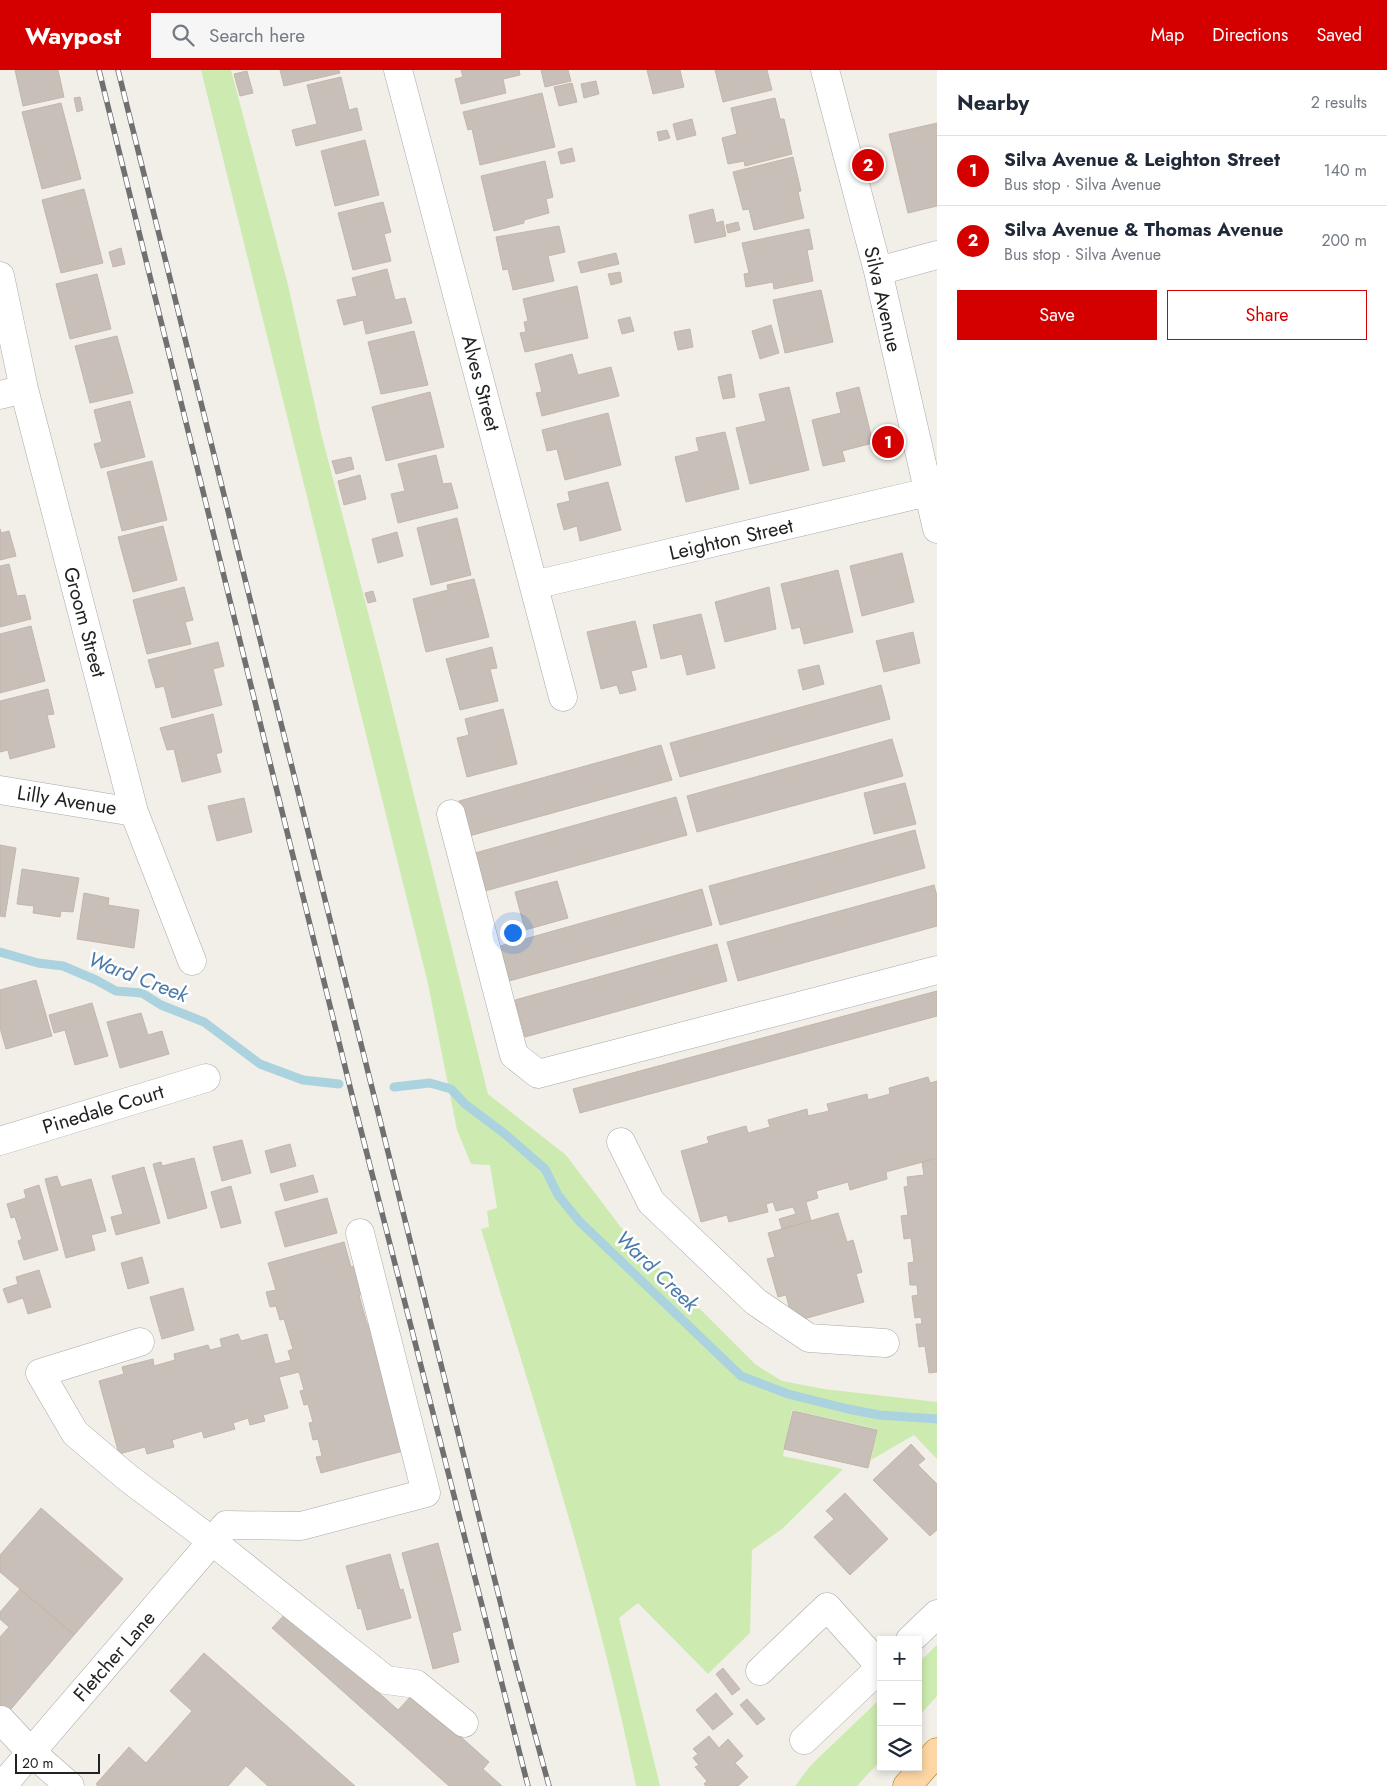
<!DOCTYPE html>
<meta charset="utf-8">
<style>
:root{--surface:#fff;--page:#f6f6f7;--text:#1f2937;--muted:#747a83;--line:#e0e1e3;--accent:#d40000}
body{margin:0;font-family:Jost,sans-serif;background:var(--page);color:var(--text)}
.controls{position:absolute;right:15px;bottom:15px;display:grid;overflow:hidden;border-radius:0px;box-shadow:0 2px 8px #0003}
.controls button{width:45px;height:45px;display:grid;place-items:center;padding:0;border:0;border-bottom:1px solid var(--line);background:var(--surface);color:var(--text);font:25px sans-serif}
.scale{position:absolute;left:15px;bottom:12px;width:85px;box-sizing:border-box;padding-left:5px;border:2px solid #222;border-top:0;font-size:14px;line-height:18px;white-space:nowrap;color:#222;-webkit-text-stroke:4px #fff;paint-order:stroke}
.you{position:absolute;left:512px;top:862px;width:18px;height:18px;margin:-12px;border:4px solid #fff;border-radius:50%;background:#1a73e8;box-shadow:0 0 0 8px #1a73e833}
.badge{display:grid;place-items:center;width:32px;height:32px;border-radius:50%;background:var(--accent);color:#fff;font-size:16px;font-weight:700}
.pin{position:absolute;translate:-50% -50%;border:2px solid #fff;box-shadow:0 1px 5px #0006}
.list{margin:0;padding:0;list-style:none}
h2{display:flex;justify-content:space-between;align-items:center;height:65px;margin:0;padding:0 20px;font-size:21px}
h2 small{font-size:16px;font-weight:400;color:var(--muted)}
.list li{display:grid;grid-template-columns:32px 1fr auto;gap:15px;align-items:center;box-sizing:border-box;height:70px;padding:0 20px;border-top:1px solid var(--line)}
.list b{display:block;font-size:19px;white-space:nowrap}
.list p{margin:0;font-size:16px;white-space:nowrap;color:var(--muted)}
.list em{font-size:16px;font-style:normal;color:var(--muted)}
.actions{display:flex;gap:10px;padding:15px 20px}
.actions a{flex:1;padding:11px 0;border:1px solid var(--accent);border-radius:0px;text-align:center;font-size:18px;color:var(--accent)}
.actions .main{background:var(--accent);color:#fff}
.icon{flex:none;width:28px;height:28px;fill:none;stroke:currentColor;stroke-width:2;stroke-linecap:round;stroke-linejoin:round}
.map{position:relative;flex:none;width:937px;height:1716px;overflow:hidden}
header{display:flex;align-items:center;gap:30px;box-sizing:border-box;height:70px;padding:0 25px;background:var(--accent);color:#fff}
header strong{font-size:24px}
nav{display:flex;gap:28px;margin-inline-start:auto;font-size:18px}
.search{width:350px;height:45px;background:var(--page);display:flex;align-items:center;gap:12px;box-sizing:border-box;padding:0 18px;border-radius:0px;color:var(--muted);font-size:19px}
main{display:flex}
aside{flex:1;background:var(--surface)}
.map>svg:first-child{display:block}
</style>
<header>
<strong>Waypost</strong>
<div class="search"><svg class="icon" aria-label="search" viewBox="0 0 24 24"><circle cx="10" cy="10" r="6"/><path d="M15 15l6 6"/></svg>Search here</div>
<nav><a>Map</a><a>Directions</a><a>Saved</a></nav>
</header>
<main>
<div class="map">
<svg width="937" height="1716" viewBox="0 0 937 1716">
<rect width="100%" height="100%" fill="#f2efe9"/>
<!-- grass -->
<path fill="#cdebb0" d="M 201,0 L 231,0 L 288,215 L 322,367 L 380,588 L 488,1024 L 566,1085 L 629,1168 L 755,1294 L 782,1311 L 824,1319 L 937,1332 L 937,1389 L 914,1365 L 871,1390 L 877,1359 L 792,1340 L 783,1386 L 843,1399 L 782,1459 L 752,1480 L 750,1563 L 708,1604 L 638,1533 L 619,1548 L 660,1716 L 636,1716 C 598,1527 537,1343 481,1159 L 489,1157 L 487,1141 L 497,1138 L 490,1095 L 471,1094 L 457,1060 L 428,914 Z
M 937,1575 L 937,1626 L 918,1647 L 918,1593 Z
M 881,1628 L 881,1690 L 857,1716 L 795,1716 L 811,1695 Z"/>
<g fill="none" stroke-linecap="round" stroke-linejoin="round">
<!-- stream -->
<path stroke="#aad3df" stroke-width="9" d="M 0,882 L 38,893 L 63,896 L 96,910 L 116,921 L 142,923 L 161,935 L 204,952 L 260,994 L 303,1010 L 339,1014
M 394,1017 L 430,1013 L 451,1019 L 465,1034 L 505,1064 L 545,1099 L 558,1125 L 579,1151 L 741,1306 L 788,1324 L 848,1339 L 879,1345 L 937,1349"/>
</g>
<!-- building -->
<path fill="#c7bfb8" stroke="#c4b6ab" d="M 15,0 L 58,0 L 64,27 L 23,36 Z
M 280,0 L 339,0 L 340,3 L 284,16 Z
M 461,0 L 519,0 L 520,5 L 503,9 L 506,23 L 461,34 L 455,9 L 463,7 Z
M 541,0 L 568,0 L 571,11 L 545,17 Z
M 647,0 L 680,0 L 684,17 L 653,24 Z
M 715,0 L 767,0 L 772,20 L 723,32 Z
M 247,1 L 253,23 L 240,26 L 234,4 Z
M 341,7 L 349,40 L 357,38 L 362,60 L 296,76 L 292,60 L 317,54 L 307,15 Z
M 596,11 L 599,24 L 584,28 L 581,14 Z
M 572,13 L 577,32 L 559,36 L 554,17 Z
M 542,23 L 555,77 L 480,95 L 472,59 L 468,60 L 463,42 Z
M 80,27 L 83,40 L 77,42 L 74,28 Z
M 775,28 L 780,49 L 784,49 L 792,84 L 745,96 L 744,91 L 728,94 L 722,68 L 737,64 L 731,38 Z
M 61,33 L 81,109 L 42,119 L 22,42 Z
M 692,49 L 696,65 L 677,70 L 673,54 Z
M 937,53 L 937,136 L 908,143 L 889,64 Z
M 667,60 L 670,68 L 659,71 L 657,62 Z
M 365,70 L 379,125 L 335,136 L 321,81 Z
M 572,78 L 575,91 L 561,94 L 558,82 Z
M 793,87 L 801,121 L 798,122 L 804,148 L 754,160 L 749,139 L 743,140 L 733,102 Z
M 545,91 L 553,127 L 546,129 L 549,143 L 524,150 L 524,153 L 494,161 L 481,106 Z
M 84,119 L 103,193 L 61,203 L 42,130 Z
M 383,132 L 391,162 L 384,164 L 391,191 L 353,200 L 338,143 Z
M 713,139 L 716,153 L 723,151 L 726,166 L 695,173 L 689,145 Z
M 738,152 L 740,160 L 728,163 L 726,155 Z
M 559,156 L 565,182 L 548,186 L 554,211 L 513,220 L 508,199 L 503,200 L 496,167 Z
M 809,159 L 813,179 L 807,180 L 813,211 L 774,219 L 773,212 L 746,217 L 744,204 L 749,203 L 742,173 Z
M 121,178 L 125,194 L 113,197 L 109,182 Z
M 616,183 L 619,194 L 581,203 L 578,192 Z
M 387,199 L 395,230 L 405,228 L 412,253 L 366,264 L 363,250 L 344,255 L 337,230 L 357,226 L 352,208 Z
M 620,202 L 622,212 L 611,215 L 608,204 Z
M 97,204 L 111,259 L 70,269 L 56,214 Z
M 577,216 L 588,268 L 525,282 L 520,263 L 526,262 L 524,252 L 528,251 L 523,229 Z
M 821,220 L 833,272 L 785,283 L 773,230 Z
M 630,247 L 634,261 L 622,264 L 618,250 Z
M 771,255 L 779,283 L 760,289 L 752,261 Z
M 690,259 L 693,277 L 678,280 L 674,262 Z
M 414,261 L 428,315 L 381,324 L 368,272 Z
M 117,266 L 133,323 L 90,333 L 75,276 Z
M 572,284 L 578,305 L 611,297 L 619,326 L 542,346 L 536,323 L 542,322 L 535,294 Z
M 731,304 L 735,327 L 723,329 L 718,307 Z
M 789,317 L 809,400 L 750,414 L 736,358 L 766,351 L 759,324 Z
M 859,317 L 873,373 L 842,381 L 845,391 L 823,396 L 812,350 L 841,343 L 836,323 Z
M 430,322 L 444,377 L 386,391 L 372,337 Z
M 130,331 L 145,387 L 101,398 L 94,374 L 102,372 L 94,340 Z
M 608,343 L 621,395 L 565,410 L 557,379 L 547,381 L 542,360 Z
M 725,362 L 739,419 L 686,432 L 675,387 L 699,381 L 696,368 Z
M 436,385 L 443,414 L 451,413 L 458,438 L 398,453 L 391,424 L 405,421 L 398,394 Z
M 351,387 L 354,399 L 336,404 L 332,391 Z
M 152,391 L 167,450 L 122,461 L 107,402 Z
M 360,405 L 366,429 L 344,435 L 338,411 Z
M 608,412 L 621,460 L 580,471 L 577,456 L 564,460 L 557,434 L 570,431 L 568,422 Z
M 457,448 L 471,505 L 431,515 L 417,458 Z
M 163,456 L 177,510 L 133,522 L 118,467 Z
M 0,459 L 1,463 L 9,461 L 16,486 L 0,490 Z
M 397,462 L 403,486 L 378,493 L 372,469 Z
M 902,483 L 914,532 L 862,546 L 850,496 Z
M 9,494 L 17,526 L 25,525 L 31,549 L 0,557 L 0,496 Z
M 838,500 L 853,562 L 804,574 L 800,557 L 792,559 L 781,514 Z
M 474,509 L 489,567 L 426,582 L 413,529 L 448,520 L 447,515 Z
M 184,517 L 193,550 L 185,552 L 191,574 L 147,584 L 133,530 Z
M 769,517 L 776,559 L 725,572 L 715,532 Z
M 373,521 L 376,531 L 368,533 L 365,523 Z
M 701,544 L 715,598 L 687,605 L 682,584 L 661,589 L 653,555 Z
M 635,551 L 647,597 L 631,601 L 636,620 L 620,624 L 617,615 L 601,619 L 587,562 Z
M 31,556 L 45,611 L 0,623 L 0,564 Z
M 913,562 L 920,593 L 884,602 L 876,571 Z
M 218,572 L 224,596 L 213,599 L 222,635 L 172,648 L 164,616 L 156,618 L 148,590 Z
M 492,577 L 497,598 L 490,599 L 498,631 L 460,640 L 446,589 Z
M 819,595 L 824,614 L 803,620 L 798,600 Z
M 881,615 L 890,649 L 680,707 L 670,673 Z
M 48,619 L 54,644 L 47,645 L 55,677 L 10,689 L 8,680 L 0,682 L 0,631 Z
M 503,639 L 517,694 L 467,707 L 457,668 L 469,665 L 465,649 Z
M 213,644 L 222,682 L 216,684 L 221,702 L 182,712 L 174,679 L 167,680 L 160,658 Z
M 892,669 L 903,706 L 697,762 L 687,726 Z
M 661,675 L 672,710 L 469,766 L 459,731 Z
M 905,713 L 916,754 L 874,764 L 864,723 Z
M 676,727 L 687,765 L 485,821 L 475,783 Z
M 244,728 L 252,762 L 217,771 L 208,736 Z
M 915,760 L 925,798 L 720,855 L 709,816 Z
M 0,775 L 16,778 L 5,847 L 0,846 Z
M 22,799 L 79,808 L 73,842 L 61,841 L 60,847 L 33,843 L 34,836 L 17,834 Z
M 557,811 L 568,848 L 525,860 L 515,822 Z
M 934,815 L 937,826 L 937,856 L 738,911 L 727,872 Z
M 702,819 L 712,855 L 509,911 L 500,876 Z
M 84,823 L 109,828 L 108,835 L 139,840 L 134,878 L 77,869 Z
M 717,874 L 727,911 L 525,967 L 515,930 Z
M 36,910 L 52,966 L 6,979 L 0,958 L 0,920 Z
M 937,921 L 937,946 L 580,1043 L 573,1019 Z
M 92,933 L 108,986 L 75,995 L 65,960 L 54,963 L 49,945 Z
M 141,943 L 148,965 L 162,961 L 169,984 L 120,998 L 107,952 Z
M 928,1007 L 930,1013 L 937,1011 L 937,1088 L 886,1102 L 887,1109 L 850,1120 L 848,1112 L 816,1121 L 818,1128 L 806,1132 L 811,1151 L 782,1159 L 779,1149 L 796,1144 L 793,1137 L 776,1141 L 773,1132 L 766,1134 L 768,1142 L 729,1152 L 727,1145 L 701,1152 L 681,1081 L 709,1073 L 707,1067 L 746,1056 L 748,1063 L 770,1057 L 768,1050 L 807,1039 L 808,1046 L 829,1041 L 827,1034 L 867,1024 L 868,1030 L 890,1024 L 889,1018 Z
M 242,1070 L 251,1103 L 222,1111 L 213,1077 Z
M 290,1074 L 296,1096 L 271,1103 L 265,1081 Z
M 194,1088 L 207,1138 L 168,1149 L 153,1094 L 161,1092 L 162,1096 Z
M 937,1088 L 937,1302 L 929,1303 L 925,1276 L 919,1277 L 916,1254 L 922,1254 L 921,1247 L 915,1248 L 912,1226 L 918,1225 L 917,1215 L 910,1215 L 908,1193 L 914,1192 L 911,1168 L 904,1169 L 901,1146 L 908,1145 L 904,1117 L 908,1116 L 907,1107 L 924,1105 L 922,1092 Z
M 144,1097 L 160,1153 L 116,1165 L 111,1147 L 123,1144 L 112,1106 Z
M 313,1105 L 318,1122 L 285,1131 L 280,1114 Z
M 57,1106 L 61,1117 L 91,1109 L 106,1161 L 91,1165 L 95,1180 L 66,1188 L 45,1109 Z
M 39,1115 L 58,1180 L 24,1190 L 18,1171 L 22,1169 L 15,1147 L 11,1148 L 7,1134 L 26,1128 L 24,1120 Z
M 231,1116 L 241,1153 L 221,1158 L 211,1122 Z
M 327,1128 L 337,1163 L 285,1177 L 275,1142 Z
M 838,1143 L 847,1172 L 853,1170 L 862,1202 L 856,1204 L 864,1232 L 793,1252 L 786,1225 L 778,1227 L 767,1189 L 775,1187 L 768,1163 Z
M 344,1172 L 351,1197 L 357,1195 L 365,1224 L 359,1225 L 367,1254 L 373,1253 L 381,1283 L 376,1284 L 384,1313 L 390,1311 L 403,1381 L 321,1403 L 316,1387 L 322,1386 L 318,1369 L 313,1370 L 309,1353 L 313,1352 L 308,1334 L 304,1335 L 300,1321 L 304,1320 L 299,1302 L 279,1307 L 288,1338 L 263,1345 L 265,1351 L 250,1355 L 248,1348 L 233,1353 L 235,1359 L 204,1368 L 202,1361 L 172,1370 L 174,1377 L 147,1384 L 145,1377 L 119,1384 L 99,1311 L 124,1304 L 122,1297 L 153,1289 L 154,1296 L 175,1290 L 174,1284 L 208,1275 L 210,1280 L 222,1277 L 220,1269 L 238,1264 L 241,1271 L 267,1264 L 275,1294 L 291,1290 L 288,1281 L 293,1279 L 284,1249 L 280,1250 L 276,1236 L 270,1237 L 266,1222 L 276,1220 L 268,1193 Z
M 142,1187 L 149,1213 L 128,1219 L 121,1193 Z
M 39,1200 L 51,1237 L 28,1244 L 23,1228 L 8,1233 L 3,1219 L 18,1214 L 16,1207 Z
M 183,1218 L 194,1260 L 162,1269 L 150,1227 Z
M 793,1341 L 877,1360 L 868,1398 L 784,1379 Z
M 911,1374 L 925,1389 L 918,1395 L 937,1414 L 937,1460 L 930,1466 L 873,1410 Z
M 845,1423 L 888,1469 L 850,1505 L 814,1467 L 834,1449 L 826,1441 Z
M 41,1438 L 123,1509 L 74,1565 L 0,1502 L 0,1485 Z
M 438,1473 L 461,1560 L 452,1563 L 459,1592 L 433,1599 L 402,1483 Z
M 390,1484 L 400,1520 L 403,1519 L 411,1548 L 367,1560 L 361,1538 L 358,1539 L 346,1496 Z
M 20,1519 L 74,1565 L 0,1652 L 0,1567 L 9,1557 L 0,1549 L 0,1542 Z
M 288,1541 L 398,1640 L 413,1624 L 489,1692 L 483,1699 L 502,1716 L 449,1716 L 272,1558 Z
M 204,1583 L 355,1716 L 268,1716 L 246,1696 L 228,1716 L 98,1716 L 96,1714 L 129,1677 L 146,1693 L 192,1641 L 170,1621 Z
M 723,1598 L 740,1619 L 732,1625 L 716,1604 Z
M 716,1623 L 733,1644 L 713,1660 L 696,1640 Z
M 747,1629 L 765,1649 L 757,1655 L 740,1635 Z
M 709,1666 L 719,1678 L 728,1669 L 743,1686 L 735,1693 L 748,1707 L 738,1716 L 706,1716 L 704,1714 L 707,1711 L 695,1697 L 699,1695 L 693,1688 L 698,1684 L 693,1679 Z"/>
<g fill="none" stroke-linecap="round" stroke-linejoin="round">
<!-- minor casing -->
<g stroke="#a9a9a9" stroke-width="29">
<path id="minor" d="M 398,0 L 563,627
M 825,0 L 878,201 L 937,459
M 878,201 L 937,185
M 0,206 L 24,319 L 134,742 L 192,891
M 0,325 L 24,319
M 534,515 L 928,422
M 0,720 L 134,742
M 451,744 L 514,985 L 538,1004 L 937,900
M 0,1071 L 206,1008
M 621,1072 L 651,1132 L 756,1232 L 809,1268 L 885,1273
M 140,1272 L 40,1303 L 75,1363 L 128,1408 L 212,1471 L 386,1610 L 416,1614 L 464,1653
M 910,1570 L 937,1544
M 760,1601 L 827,1537 L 881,1597
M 1,1650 L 31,1682 L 70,1716
M 804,1670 L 881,1597
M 2,1716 L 226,1455 L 301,1456 L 426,1423 L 360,1163"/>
</g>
<!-- major casing -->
<g stroke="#a06b00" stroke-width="29">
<path id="major" d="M 907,1716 L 937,1682"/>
</g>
<!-- minor -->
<use href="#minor" stroke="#fff" stroke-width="28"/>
<!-- major -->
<use href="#major" stroke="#fcd6a4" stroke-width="28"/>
<!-- rail casing -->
<g stroke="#707070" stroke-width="5.5">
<path id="rail" d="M 99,0 L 353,1029 L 528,1716
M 118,0 L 514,1587 L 549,1716"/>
</g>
<!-- rail -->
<use href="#rail" stroke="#fff" stroke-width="4" stroke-dasharray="11" stroke-linecap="butt"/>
</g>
<g text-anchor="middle" stroke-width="5" stroke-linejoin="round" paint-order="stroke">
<!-- street labels -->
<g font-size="20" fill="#222" stroke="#fff">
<text transform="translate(883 229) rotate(77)" y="7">Silva Avenue</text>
<text transform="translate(481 313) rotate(75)" y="7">Alves Street</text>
<text transform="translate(731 469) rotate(-13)" y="7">Leighton Street</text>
<text transform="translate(85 552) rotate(75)" y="7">Groom Street</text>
<text transform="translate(67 730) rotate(9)" y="7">Lilly Avenue</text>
<text transform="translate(103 1039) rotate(-17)" y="7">Pinedale Court</text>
<text transform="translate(114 1586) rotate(-49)" y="7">Fletcher Lane</text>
</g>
<!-- water labels -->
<g font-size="21" font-style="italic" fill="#4a7aab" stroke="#fff">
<text transform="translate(138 907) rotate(21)" y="7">Ward Creek</text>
<text transform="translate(657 1201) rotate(44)" y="7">Ward Creek</text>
</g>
</g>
</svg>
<div class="controls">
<button>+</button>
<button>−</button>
<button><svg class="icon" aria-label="layers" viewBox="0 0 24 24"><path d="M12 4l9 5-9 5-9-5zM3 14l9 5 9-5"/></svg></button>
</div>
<div class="scale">20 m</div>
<div class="you"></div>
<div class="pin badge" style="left:888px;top:372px">1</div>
<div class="pin badge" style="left:868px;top:95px">2</div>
</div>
<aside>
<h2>Nearby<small>2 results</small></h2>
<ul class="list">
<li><span class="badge">1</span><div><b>Silva Avenue &amp; Leighton Street</b><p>Bus stop · Silva Avenue</p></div><em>140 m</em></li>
<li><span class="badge">2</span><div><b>Silva Avenue &amp; Thomas Avenue</b><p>Bus stop · Silva Avenue</p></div><em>200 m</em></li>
</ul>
<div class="actions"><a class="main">Save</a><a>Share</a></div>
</aside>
</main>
